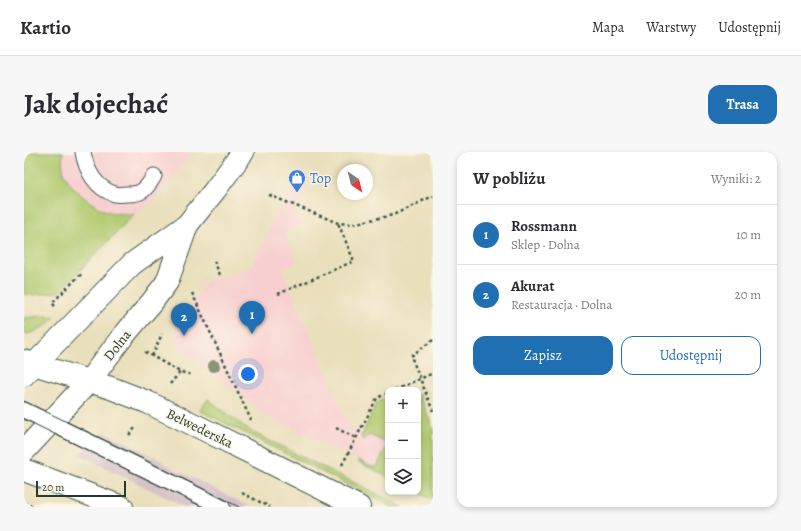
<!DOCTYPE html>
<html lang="pl">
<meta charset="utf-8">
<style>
:root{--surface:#fff;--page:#f7f7f7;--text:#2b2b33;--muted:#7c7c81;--line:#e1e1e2;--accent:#1f6fb2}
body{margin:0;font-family:Alegreya,serif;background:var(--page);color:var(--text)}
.controls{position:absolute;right:12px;bottom:12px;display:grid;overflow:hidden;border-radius:8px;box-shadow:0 2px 6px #0003}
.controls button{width:36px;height:36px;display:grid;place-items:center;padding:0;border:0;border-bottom:1px solid var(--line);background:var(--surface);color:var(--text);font:20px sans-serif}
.compass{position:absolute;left:313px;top:12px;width:36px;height:36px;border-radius:50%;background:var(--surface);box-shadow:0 2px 6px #0003;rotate:145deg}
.scale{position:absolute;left:12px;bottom:10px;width:90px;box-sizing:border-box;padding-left:4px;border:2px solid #1f3d34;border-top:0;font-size:11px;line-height:14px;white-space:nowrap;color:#1f3d34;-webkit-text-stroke:3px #fcf5e5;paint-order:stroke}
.you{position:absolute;left:224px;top:222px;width:14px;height:14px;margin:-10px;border:3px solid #fff;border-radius:50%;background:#1a73e8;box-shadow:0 0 0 6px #1a73e833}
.badge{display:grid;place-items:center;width:26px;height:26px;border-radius:50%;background:var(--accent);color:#fff;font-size:13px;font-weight:700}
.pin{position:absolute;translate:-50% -33px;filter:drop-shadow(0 1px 2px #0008)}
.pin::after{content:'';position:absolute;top:21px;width:14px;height:12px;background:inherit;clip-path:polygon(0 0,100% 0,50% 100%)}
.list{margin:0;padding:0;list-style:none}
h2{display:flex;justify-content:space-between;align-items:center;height:52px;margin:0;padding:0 16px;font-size:17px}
h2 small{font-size:13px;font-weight:400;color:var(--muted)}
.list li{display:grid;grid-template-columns:26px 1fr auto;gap:12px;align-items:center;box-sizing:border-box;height:60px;padding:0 16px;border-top:1px solid var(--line)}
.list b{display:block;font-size:15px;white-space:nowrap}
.list p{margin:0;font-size:13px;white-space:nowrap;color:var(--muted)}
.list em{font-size:13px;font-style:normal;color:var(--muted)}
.actions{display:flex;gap:8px;padding:12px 16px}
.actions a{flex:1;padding:9px 0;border:1px solid var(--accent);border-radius:12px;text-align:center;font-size:14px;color:var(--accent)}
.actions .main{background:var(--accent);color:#fff}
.icon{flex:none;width:22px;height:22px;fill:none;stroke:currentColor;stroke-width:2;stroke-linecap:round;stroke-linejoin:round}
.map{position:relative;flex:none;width:409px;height:355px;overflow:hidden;border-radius:12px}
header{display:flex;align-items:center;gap:24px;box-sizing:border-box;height:56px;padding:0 20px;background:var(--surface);border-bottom:1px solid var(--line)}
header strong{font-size:19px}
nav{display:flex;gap:22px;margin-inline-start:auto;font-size:14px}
.intro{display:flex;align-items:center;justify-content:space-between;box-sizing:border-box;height:96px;padding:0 24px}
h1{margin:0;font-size:28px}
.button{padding:10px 18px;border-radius:12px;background:var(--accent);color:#fff;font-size:14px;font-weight:700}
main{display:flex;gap:24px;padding:0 24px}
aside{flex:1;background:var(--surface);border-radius:12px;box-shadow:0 2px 6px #0003}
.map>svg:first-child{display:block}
</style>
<header>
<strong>Kartio</strong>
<nav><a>Mapa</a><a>Warstwy</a><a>Udostępnij</a></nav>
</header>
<div class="intro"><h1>Jak dojechać</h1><a class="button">Trasa</a></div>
<main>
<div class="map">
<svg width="409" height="355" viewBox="0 0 409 355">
<rect width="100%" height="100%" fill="#fcf5e5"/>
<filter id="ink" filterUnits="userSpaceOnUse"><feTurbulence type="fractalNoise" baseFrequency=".025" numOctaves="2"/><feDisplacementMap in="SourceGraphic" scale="8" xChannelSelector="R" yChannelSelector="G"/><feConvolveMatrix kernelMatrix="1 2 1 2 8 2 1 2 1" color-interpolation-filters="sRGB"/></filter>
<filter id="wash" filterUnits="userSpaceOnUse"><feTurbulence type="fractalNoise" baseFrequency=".012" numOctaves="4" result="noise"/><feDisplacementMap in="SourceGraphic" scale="16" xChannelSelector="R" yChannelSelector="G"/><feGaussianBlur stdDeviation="0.9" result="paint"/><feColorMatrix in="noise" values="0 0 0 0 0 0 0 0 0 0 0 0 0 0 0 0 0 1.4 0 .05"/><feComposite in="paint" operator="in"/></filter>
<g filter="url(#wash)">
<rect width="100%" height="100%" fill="#e9dfbb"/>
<!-- built -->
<path fill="#f7cfd0" d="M 39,0 L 168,0 L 144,33 L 130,48 L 110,62 L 93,61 L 83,59 L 70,52 L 62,46 L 46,31 L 41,24 L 38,8 Z
M 272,30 L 284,37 L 270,58 L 277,73 L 261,81 L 273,110 L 258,117 L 325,274 L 343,284 L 346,282 L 364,292 L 352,317 L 234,260 L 231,254 L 153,194 L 149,183 L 155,174 L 178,135 L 177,133 L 192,123 L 202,126 L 227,115 L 262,44 Z"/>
<!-- industrial -->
<path fill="#d2bdc5" d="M 81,280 L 138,308 L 137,310 L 227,355 L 161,355 L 55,302 Z"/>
<!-- green -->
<path fill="#b0ca70" stroke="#688452" d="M 0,0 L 39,0 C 38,8 38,18 42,25 C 48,38 68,53 82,59 C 91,62 101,62 110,62 L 35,140 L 9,143 L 0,142 Z
M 20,164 L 31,165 C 22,174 13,180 0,183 L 0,166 Z
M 394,241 L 409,276 L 409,348 L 393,340 L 394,340 Z
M 364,246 L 364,325 L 334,310 L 334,308 L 348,315 L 353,315 L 364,292 L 346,283 L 343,284 L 340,288 L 337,285 L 353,250 Z
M 184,247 L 222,276 L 230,281 L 379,355 L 368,355 L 175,258 Z"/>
</g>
<g filter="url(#ink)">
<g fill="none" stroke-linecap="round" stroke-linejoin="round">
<!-- service casing -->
<g stroke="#3d5548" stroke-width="17">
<path id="service" d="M 59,0 C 62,18 72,37 91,42 C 95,43 99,42 103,42 C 108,42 114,42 118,39 C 123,36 127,29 130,24
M 0,258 L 198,355"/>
</g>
<!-- tertiary casing -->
<g stroke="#3d5548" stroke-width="24">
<path id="tertiary" d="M 0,223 L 108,112 L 163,73 L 191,38 L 219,0
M 0,299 L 65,229 L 96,188 L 128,150 L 143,130 L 163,73"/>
</g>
<!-- secondary casing -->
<g stroke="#3d5548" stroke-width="24">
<path id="secondary" d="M 0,209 L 87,236 L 123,250 L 181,278 L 335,355
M 0,318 L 98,355"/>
</g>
<!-- path -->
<path stroke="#3d5548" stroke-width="2.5" stroke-dasharray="3 3" stroke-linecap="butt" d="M 245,43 L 314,71 L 328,72 L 369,63 L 409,44
M 190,109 L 197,125
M 168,141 L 227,268
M 254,142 L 330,109 L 314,71
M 31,154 L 28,151 L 54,125 L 59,121
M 409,188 L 387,204 L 409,259
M 121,200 L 156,220 L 169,223
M 128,204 L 138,182
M 146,232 L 156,220
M 371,238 L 409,221
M 312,276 L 332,286
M 105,283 L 112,275
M 318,313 L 353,246 L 364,241
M 218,341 L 246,355
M 0,351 L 12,355"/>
<!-- service -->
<use href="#service" stroke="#fff" stroke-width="15"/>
<!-- tertiary -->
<use href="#tertiary" stroke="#fff" stroke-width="22"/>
<!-- secondary -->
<use href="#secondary" stroke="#fff" stroke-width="22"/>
<!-- tram -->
<path stroke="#1f3d34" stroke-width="1" d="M 0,249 L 95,295 L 215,355
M 0,267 L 179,355"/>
</g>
<!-- trees -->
<circle fill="#8a9577" cx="190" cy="214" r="6"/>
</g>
<!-- icons -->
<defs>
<g id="shop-pin" transform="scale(0.9)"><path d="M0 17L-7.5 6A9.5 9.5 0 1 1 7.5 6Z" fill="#3f7fe0" stroke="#fcf5e5"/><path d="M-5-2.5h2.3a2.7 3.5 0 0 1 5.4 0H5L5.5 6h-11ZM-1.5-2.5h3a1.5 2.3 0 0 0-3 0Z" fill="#fff"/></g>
</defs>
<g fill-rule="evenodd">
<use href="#shop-pin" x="273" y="26"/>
</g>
<g text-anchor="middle" stroke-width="3" stroke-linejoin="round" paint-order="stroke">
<!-- shop labels -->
<g font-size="14" fill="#366cbe" stroke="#fcf5e5" text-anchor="start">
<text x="286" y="31">Top</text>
</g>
<!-- street labels -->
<g font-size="14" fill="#1f3d34" stroke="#fcf5e5">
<text transform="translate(93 193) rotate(-52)" y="5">Dolna</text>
<text transform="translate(176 276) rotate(26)" y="5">Belwederska</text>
</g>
</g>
</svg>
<div class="controls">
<button>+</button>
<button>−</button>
<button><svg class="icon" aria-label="layers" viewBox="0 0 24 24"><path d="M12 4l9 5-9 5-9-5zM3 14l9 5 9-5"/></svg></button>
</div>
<svg class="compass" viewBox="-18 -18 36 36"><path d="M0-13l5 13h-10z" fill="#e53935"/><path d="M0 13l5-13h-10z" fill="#7c7c81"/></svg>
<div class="scale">20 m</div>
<div class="you"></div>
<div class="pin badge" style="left:228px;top:182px">1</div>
<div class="pin badge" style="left:160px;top:184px">2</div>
</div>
<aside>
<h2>W pobliżu<small>Wyniki: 2</small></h2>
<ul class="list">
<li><span class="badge">1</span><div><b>Rossmann</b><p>Sklep · Dolna</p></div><em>10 m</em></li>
<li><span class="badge">2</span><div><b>Akurat</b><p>Restauracja · Dolna</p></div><em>20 m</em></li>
</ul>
<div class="actions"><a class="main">Zapisz</a><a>Udostępnij</a></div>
</aside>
</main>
